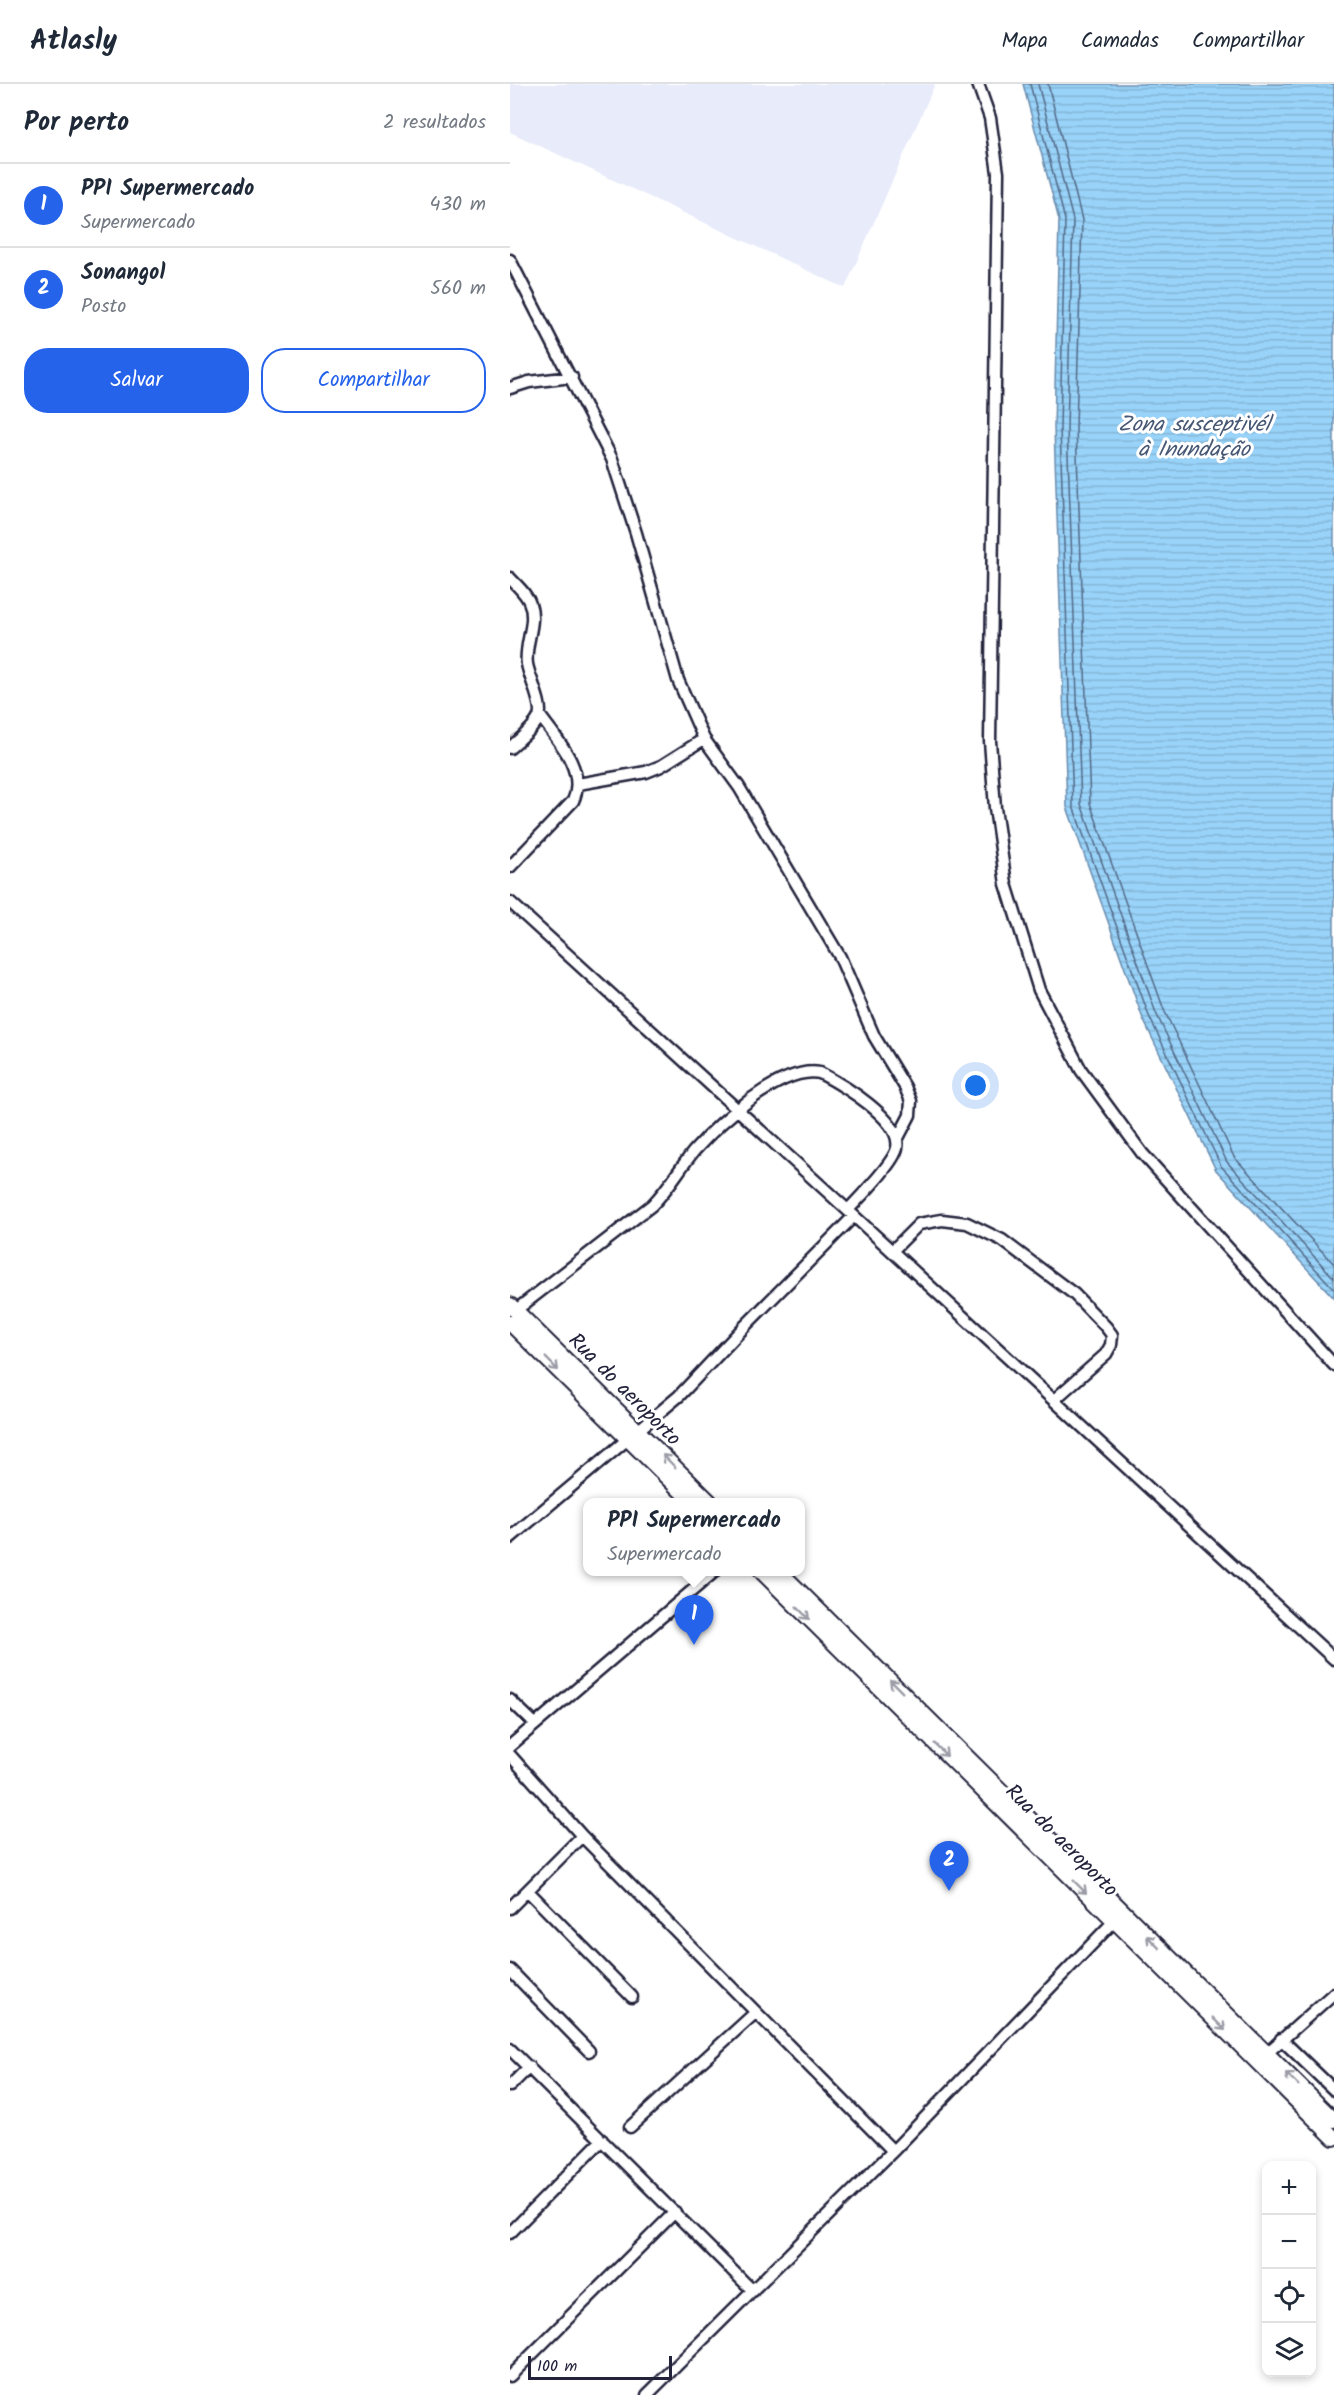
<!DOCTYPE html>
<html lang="pt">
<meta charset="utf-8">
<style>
:root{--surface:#fff;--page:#f2f2f3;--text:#1f2937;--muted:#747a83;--line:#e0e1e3;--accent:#2563eb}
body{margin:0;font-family:Kalam,sans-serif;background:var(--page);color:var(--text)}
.controls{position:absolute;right:18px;bottom:18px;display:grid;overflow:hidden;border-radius:12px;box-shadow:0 3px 9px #0003}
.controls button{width:54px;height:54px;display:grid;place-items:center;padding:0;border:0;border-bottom:2px solid var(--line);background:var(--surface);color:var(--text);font:30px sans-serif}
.scale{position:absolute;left:18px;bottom:15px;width:144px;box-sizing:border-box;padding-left:6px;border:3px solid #22223b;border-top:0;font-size:16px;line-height:21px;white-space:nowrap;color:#22223b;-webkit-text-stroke:4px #fff;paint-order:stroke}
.you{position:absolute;left:466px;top:1002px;width:21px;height:21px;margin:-15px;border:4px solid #fff;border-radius:50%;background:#1a73e8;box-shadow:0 0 0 9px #1a73e833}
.badge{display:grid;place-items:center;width:39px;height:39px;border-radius:50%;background:var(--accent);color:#fff;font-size:20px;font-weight:700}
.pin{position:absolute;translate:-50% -50px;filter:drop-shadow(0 2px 3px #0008)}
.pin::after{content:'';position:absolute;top:32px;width:21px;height:18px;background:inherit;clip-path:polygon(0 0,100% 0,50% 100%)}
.popup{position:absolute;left:73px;top:1414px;width:222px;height:78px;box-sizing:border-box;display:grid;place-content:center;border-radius:12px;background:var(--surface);filter:drop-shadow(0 2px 4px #0005);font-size:20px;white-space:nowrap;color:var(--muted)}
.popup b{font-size:22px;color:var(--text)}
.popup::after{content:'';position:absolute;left:50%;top:100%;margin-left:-12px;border:12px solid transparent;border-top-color:var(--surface)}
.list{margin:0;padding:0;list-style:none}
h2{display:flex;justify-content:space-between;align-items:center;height:78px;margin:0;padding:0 24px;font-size:26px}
h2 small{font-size:20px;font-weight:400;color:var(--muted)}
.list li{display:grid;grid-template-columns:39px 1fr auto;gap:18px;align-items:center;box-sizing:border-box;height:84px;padding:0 24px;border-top:2px solid var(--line)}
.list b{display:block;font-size:22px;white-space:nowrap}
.list p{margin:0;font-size:20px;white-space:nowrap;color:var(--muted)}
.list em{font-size:20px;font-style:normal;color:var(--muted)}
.actions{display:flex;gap:12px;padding:18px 24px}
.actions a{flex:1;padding:14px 0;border:2px solid var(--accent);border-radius:24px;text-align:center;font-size:21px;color:var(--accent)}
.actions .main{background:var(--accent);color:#fff}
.icon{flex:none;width:33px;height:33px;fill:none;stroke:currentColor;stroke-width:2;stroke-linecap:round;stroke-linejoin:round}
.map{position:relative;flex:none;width:824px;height:2311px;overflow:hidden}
header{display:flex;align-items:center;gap:36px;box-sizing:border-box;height:84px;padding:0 30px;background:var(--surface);border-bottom:2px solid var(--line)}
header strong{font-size:28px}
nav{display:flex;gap:33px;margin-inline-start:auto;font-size:21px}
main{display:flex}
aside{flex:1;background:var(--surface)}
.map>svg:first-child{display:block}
</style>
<header>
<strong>Atlasly</strong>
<nav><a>Mapa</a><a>Camadas</a><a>Compartilhar</a></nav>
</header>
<main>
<aside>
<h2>Por perto<small>2 resultados</small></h2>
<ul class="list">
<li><span class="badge">1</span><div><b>PPI Supermercado</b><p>Supermercado</p></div><em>430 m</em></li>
<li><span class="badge">2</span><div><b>Sonangol</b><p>Posto</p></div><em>560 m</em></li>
</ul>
<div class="actions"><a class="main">Salvar</a><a>Compartilhar</a></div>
</aside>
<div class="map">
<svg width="824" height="2311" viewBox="0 0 824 2311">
<defs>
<pattern id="water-rules" width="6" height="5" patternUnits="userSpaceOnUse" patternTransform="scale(1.5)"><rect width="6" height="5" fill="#99d3f9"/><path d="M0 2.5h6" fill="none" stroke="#84b5d6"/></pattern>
</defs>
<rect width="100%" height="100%" fill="#fff"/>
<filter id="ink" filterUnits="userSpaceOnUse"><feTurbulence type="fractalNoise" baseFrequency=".0167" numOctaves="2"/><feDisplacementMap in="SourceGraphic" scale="12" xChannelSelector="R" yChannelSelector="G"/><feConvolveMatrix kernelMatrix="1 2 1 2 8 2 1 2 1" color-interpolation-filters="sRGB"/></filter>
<g filter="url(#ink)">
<!-- built -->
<path fill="#e7ebfa" d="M 0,0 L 425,0 L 335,204 L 0,48 Z"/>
<!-- water -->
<path fill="url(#water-rules)" stroke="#698cad" stroke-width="1.5" d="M 513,0 L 824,0 L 824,1214 L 706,1086 L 633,935 L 557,723 L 544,344 L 549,136 Z"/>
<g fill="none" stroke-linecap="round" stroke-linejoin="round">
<!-- shore -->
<path stroke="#526987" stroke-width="1.5" d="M 520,0 L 555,136 L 550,344 L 563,722 L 639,932 L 711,1082 L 824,1205
M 528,0 L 563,136 L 557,344 L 571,720 L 646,929 L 717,1078 L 824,1194
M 538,0 L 572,136 L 566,344 L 580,719 L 654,926 L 724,1073 L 824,1180"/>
<!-- street casing -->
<g stroke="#22223b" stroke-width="15">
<path id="street" d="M 468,0 L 480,34 L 488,89 L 480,657 L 485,724 L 496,800 L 529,906 L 571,986 L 632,1069 L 824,1281
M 0,176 L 102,375 L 126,449 L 168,596 L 194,655 L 229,703 L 330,873 L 364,952 L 395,1003 L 401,1017 L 400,1031 L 388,1054
M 0,304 L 19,298 L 62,293
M 0,494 C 7,502 17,510 20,520 C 27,539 14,560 17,580 C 19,593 34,622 29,633 C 24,645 9,655 0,664
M 68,700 L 136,688 L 151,682 L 194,655
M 0,783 L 63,717 C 77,687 47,655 30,632
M 0,818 L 344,1132 L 824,1575
M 382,1167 L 409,1140 L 432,1136 L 457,1139 L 492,1156 L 564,1210 L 596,1243 L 602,1251 L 601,1261 L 596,1270 L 544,1316
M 6,1226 L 142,1121 C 159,1104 169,1085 184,1067 C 208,1040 271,981 310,989 C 331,1000 393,1036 387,1064 C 384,1079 350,1113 338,1126
M 0,1454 L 169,1312 L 236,1241 L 344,1132
M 0,1616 L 25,1640
M 0,1662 L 204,1488
M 0,1671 L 72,1752 L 383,2067
M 18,1807 L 122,1913
M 0,1824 L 72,1752
M 0,1886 L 79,1967
M 771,1955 L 824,2006
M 0,1965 L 243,2207
M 756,1970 L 824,1909
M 0,2002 L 19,1983
M 120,2043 L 245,1929
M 0,2149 L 92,2056
M 0,2292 L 165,2128
M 137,2311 L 383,2067 L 608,1833"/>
</g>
<!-- secondary casing -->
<g stroke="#22223b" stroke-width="18">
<path id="secondary" d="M 0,1221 L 200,1418
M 0,1239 L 182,1418
M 252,1488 L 824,2054
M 270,1488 L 824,2036"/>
</g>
<!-- street -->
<use href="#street" stroke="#fff" stroke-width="10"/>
<!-- secondary -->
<use href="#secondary" stroke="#fff" stroke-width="14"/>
</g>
<!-- one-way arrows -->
<defs><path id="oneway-shaft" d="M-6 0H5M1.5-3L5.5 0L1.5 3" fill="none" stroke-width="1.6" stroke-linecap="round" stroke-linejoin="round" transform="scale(1.5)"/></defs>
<g stroke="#9c9ca7">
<use href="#oneway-shaft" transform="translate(42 1280) rotate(45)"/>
<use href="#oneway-shaft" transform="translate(159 1377) rotate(-135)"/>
<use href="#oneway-shaft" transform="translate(293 1529) rotate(45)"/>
<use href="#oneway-shaft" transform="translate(386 1602) rotate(-135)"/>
<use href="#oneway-shaft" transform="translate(431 1666) rotate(45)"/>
<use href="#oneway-shaft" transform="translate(570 1803) rotate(45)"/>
<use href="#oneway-shaft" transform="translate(643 1858) rotate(-135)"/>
<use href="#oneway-shaft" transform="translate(709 1940) rotate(45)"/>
<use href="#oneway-shaft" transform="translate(782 1995) rotate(-136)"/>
</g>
</g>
<g text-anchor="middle" stroke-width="6" stroke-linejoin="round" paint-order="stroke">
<!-- street labels -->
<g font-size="21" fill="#22223b" stroke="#fff">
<text transform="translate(115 1305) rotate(45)" y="7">Rua do aeroporto</text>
<text transform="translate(552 1756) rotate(45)" y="7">Rua do aeroporto</text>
</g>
<!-- water labels -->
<g font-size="22" font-style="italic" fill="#465774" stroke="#fff">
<text x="684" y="347">Zona susceptivél<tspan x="684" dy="25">à Inundação</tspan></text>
</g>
</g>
</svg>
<div class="controls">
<button>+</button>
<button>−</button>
<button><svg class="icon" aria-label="locate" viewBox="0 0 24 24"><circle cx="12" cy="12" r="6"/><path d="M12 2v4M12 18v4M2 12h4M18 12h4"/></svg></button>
<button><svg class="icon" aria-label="layers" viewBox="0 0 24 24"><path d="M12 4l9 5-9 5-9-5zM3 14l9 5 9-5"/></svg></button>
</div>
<div class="scale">100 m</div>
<div class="you"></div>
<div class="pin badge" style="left:184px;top:1561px">1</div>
<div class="popup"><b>PPI Supermercado</b>Supermercado</div>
<div class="pin badge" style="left:439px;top:1807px">2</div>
</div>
</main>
